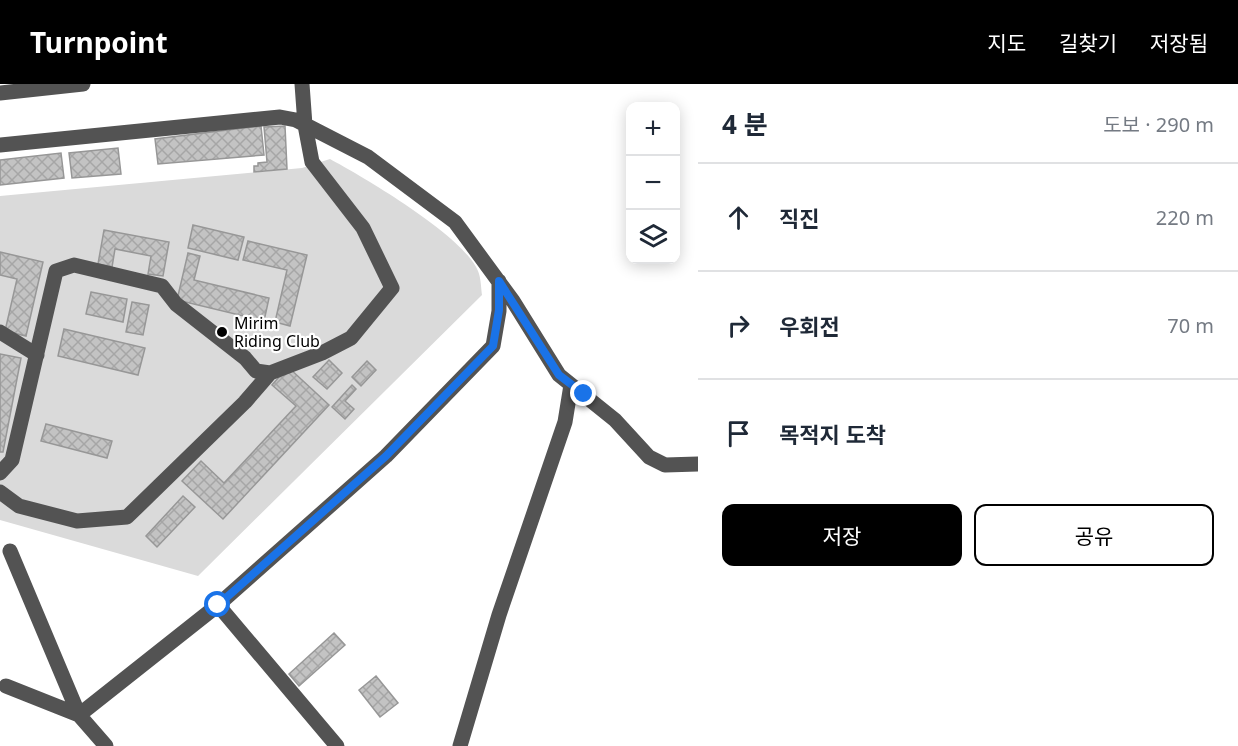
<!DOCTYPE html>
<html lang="ko">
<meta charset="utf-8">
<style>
:root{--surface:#fff;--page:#f2f2f3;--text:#1f2937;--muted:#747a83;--line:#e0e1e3;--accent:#000}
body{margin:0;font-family:"Noto Sans","Noto Sans KR",sans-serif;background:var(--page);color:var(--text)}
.controls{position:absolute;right:18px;top:18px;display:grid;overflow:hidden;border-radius:12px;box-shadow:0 3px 15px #0003}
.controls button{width:54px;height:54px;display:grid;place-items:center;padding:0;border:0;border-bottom:2px solid var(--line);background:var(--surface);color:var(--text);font:30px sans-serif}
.stop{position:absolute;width:18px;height:18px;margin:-14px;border:4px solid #1a73e8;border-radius:50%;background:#fff}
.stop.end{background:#1a73e8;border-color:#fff;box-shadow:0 2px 6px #0008}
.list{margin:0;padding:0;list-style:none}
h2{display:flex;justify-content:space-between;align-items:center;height:78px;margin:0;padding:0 24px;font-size:26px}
h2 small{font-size:20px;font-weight:400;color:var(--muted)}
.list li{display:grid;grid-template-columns:39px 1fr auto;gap:18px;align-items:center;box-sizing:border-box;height:108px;padding:0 24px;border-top:2px solid var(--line)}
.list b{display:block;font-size:22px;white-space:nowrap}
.list em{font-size:20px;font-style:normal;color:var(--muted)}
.actions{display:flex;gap:12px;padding:18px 24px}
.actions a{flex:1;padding:14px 0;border:2px solid var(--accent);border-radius:12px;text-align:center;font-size:21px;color:var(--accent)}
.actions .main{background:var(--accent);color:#fff}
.icon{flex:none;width:33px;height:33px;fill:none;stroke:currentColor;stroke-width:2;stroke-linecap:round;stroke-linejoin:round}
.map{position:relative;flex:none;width:698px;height:662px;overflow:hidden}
header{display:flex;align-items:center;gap:36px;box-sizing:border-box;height:84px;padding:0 30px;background:var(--accent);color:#fff}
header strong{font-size:28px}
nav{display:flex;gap:33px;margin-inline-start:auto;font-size:21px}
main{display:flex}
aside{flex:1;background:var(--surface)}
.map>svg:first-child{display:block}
</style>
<header>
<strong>Turnpoint</strong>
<nav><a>지도</a><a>길찾기</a><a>저장됨</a></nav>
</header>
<main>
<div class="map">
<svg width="698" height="662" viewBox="0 0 698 662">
<defs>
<pattern id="building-cross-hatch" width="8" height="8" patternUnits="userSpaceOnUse" patternTransform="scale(1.5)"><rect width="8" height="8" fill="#c3c3c3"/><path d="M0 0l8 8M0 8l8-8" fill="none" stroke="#a6a6a6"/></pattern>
</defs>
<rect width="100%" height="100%" fill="#fff"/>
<!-- pitch -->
<path fill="#dadada" d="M 330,75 C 365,94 464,152 478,187 C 481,194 481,204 482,211 L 198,492 L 0,436 L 0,112 L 302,84 Z"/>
<!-- building -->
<path fill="url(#building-cross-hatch)" stroke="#979797" stroke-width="1.5" d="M 261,42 L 264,71 L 158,80 L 155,55 Z
M 285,42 L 287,85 L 254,88 L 254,82 L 258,82 L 258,79 L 267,78 L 264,43 Z
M 118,64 L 121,90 L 72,94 L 69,69 Z
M 61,69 L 64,94 L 0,101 L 0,76 Z
M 193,141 L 244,153 L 238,176 L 188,164 Z
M 104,146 L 169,158 L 163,192 L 148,190 L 151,172 L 115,165 L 112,183 L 98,180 Z
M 248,157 L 307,171 L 290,242 L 275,238 L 287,186 L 243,176 Z
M 0,168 L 43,178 L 26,252 L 5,247 L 17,195 L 0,191 Z
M 188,169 L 200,172 L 194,196 L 269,214 L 264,237 L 177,216 Z
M 91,208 L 127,215 L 123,238 L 86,230 Z
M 132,218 L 149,221 L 143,251 L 126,248 Z
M 64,245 L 145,264 L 138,291 L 58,272 Z
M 0,270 L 21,274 L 3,368 L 0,368 Z
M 329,276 L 342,289 L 327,305 L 313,293 Z
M 367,277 L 376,286 L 361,302 L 352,293 Z
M 288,283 L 329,321 L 223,435 L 182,397 L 201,377 L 224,399 L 296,322 L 272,301 Z
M 352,301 L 356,305 L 345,317 L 354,325 L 345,335 L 332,323 Z
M 46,340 L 112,357 L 107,374 L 41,357 Z
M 183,412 L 195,423 L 157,463 L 146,452 Z
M 334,549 L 345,561 L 299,602 L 289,590 Z
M 376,592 L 398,619 L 380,633 L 359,606 Z"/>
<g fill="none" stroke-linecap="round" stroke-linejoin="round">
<!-- minor -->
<path stroke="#535353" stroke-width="15" d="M 0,9 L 83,0
M 0,61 L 280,33 L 296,36 L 368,73 L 455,138 L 513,217 L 559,291 L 615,336 L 649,373 L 665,381 L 698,380
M 0,248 L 37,271
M 0,389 L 12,376 L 56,187 L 74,181 L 162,202 L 176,220 L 245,274 L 256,287 L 270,289 L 322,269 L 351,254 L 392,204 L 363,144 L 312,78 L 305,41 L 302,0
M 0,408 L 19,422 L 77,437 L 127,433 L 245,318 L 270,289
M 10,467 L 79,631 L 106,662
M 218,521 L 337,662
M 6,602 L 79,631
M 79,631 L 218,521 L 386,372 L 493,262 L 499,227 L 499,197
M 460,662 L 499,531 L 565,338 L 571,301"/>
</g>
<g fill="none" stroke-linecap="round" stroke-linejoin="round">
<!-- route -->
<path stroke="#1a73e8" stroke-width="8" d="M 218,521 L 386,372 L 493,262 L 499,226 L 499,197 L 559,291 L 584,310"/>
</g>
<!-- markers -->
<circle fill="#000" stroke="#fff" stroke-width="2" cx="222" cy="248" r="6"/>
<g text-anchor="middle" stroke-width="4.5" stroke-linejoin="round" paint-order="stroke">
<!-- poi labels -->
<g font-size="16" fill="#000" stroke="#fff" text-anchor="start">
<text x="234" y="245">Mirim<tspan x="234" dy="18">Riding Club</tspan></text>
</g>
</g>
</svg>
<div class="controls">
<button>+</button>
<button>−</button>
<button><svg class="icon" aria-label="layers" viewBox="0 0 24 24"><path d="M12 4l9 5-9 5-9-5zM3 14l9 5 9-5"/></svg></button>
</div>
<div class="stop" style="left:218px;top:521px"></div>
<div class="stop end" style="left:584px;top:310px"></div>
</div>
<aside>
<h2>4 분<small>도보 · 290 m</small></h2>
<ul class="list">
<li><svg class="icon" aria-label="ahead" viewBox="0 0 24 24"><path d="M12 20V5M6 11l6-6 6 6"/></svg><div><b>직진</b></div><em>220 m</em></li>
<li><svg class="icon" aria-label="right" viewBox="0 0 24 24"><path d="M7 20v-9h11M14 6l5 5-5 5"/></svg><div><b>우회전</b></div><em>70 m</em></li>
<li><svg class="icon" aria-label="arrive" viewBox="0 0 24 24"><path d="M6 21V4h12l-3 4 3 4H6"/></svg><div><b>목적지 도착</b></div></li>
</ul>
<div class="actions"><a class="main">저장</a><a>공유</a></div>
</aside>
</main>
